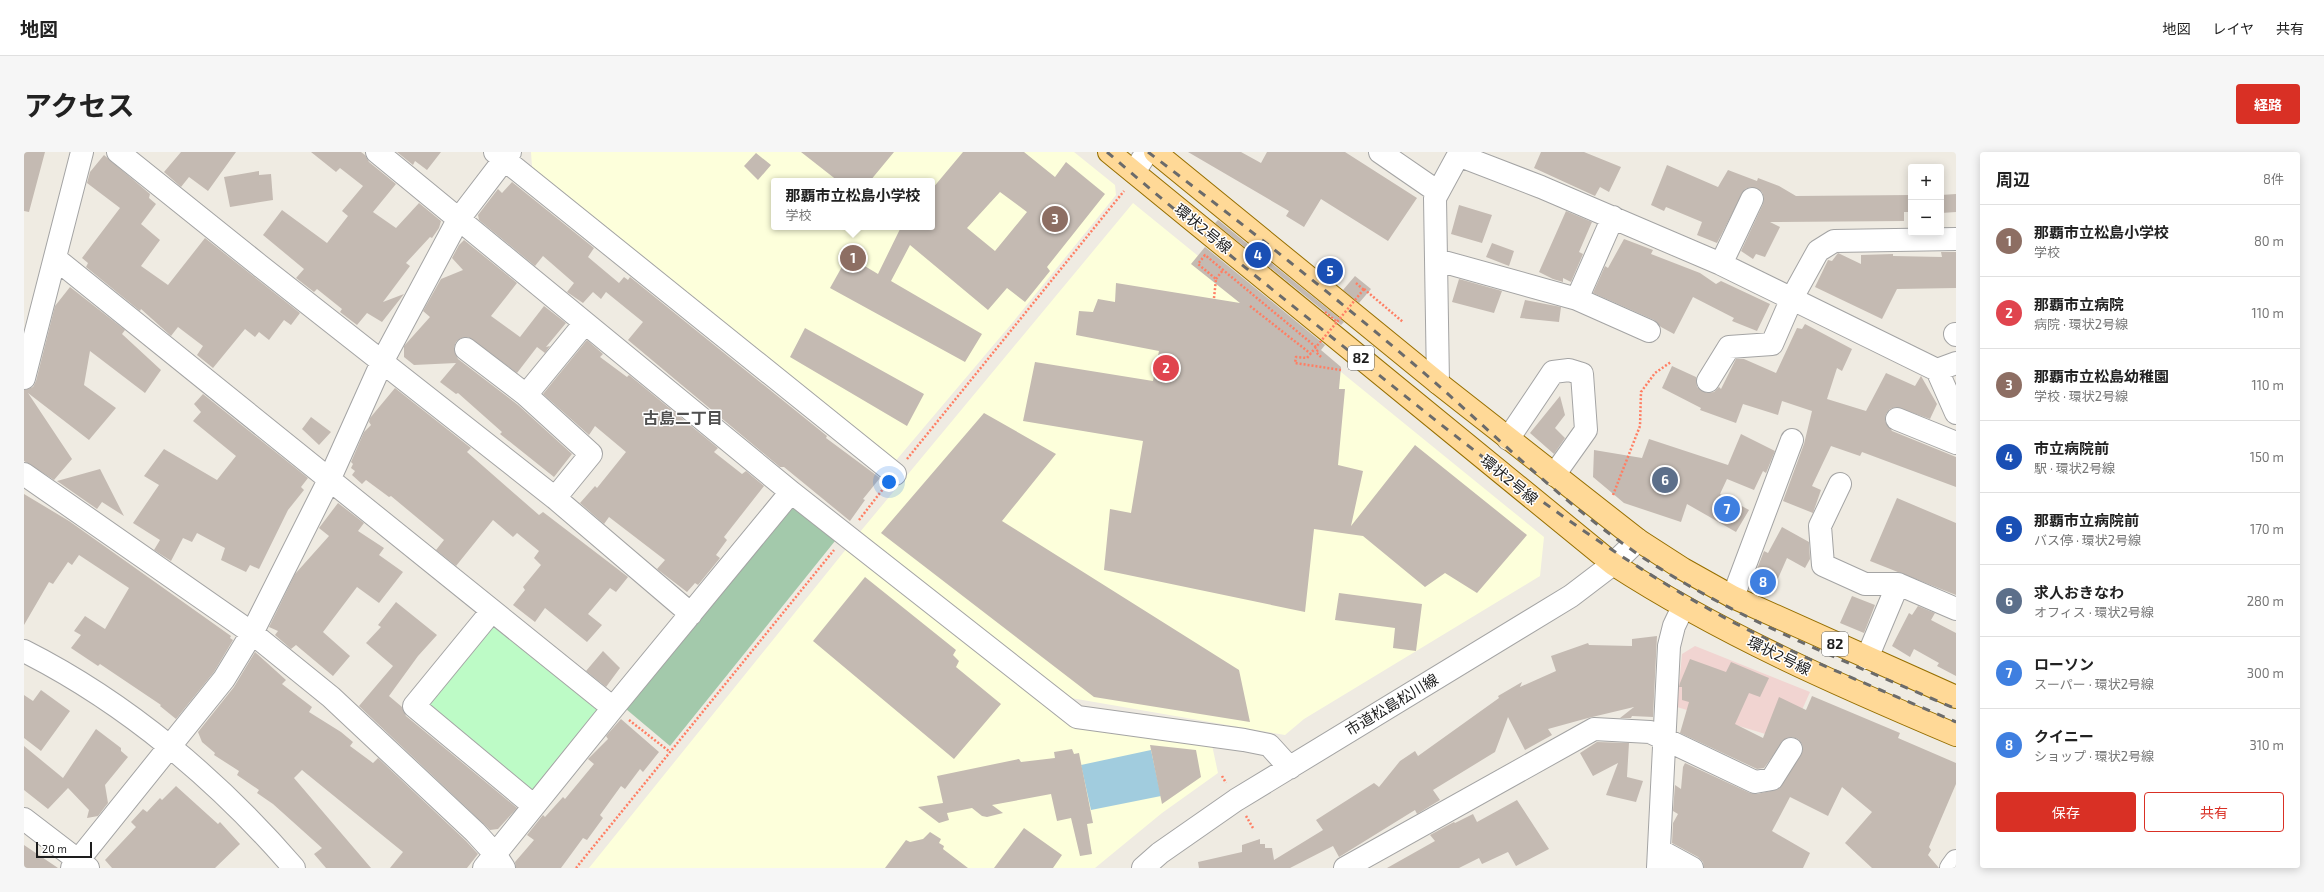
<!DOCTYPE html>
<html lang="ja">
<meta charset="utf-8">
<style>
:root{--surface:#fff;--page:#f6f6f6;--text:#222;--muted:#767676;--line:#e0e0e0;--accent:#d93025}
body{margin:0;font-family:"Exo 2","Noto Sans JP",sans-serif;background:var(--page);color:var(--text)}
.controls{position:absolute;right:12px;top:12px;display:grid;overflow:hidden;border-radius:4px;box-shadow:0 2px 10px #0003}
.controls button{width:36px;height:36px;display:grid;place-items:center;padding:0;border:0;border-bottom:1px solid var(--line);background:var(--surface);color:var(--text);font:20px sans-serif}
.scale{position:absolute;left:12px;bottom:10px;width:56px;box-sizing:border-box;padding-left:4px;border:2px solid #1d1d1d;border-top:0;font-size:11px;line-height:14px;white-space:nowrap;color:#1d1d1d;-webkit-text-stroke:3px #fff;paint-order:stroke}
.you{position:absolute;left:865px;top:330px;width:14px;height:14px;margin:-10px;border:3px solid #fff;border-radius:50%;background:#1a73e8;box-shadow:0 0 0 6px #1a73e833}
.badge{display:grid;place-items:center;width:26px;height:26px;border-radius:50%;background:var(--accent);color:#fff;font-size:13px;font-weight:700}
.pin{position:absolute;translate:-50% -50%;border:2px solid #fff;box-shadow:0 1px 4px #0006}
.popup{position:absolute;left:747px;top:26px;width:164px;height:52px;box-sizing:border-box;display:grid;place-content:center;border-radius:4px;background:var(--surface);filter:drop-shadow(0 1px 3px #0005);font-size:13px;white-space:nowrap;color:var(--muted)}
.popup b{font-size:15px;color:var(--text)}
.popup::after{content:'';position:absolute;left:50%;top:100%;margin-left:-8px;border:8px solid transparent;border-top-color:var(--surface)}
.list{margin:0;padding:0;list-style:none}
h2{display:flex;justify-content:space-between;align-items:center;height:52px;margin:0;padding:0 16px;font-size:17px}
h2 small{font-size:13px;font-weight:400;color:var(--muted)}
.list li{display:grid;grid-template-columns:26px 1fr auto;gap:12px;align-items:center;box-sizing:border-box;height:72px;padding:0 16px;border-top:1px solid var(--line)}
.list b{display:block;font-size:15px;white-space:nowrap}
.list p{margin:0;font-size:13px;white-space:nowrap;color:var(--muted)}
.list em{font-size:13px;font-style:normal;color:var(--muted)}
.actions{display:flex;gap:8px;padding:12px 16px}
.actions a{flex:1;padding:9px 0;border:1px solid var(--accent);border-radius:4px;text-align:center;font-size:14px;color:var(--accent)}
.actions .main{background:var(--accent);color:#fff}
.map{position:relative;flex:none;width:1932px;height:716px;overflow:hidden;border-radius:4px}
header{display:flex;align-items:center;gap:24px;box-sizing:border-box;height:56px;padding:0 20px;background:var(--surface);border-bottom:1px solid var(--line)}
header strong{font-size:19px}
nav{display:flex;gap:22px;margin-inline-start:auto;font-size:14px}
.intro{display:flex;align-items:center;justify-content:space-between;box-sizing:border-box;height:96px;padding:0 24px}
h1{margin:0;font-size:28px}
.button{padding:10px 18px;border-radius:4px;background:var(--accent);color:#fff;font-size:14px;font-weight:700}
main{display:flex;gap:24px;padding:0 24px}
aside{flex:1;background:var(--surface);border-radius:4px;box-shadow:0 2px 10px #0003}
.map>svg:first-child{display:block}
</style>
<header>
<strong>地図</strong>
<nav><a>地図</a><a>レイヤ</a><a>共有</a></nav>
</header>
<div class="intro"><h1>アクセス</h1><a class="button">経路</a></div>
<main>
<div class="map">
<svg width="1932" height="716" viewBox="0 0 1932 716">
<rect width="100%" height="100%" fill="#efebe2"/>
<!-- commercial -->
<path fill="#f1d4d1" d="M 1671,494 L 1786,540 L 1764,589 L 1653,555 L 1658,502 Z"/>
<!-- education -->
<path fill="#fdffdb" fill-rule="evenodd" d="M 507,0 L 1050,0 L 1091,33 L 1092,43 L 989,170 L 869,312 L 508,15 ZM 750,29 L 908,29 L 908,75 L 750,75 Z
M 1109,51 L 1520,385 L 1516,424 L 1280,567 L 1261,583 L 1047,546 L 836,380 Z
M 823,396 L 1048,573 L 1188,593 L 1194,621 L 1138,661 L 1071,716 L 565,716 Z"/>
<!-- cemetery -->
<path fill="#a3c9ab" d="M 779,355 L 815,384 L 646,594 L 602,557 L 764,356 Z"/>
<!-- park -->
<path fill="#bdfbc6" d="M 467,468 L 572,547 L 575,564 L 508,647 L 397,556 Z"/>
<!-- water -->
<path fill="#a1ccde" d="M 1127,598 L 1137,644 L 1067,658 L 1057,613 Z"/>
<!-- building -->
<path fill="#c4bab2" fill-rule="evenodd" d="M 0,0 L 21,0 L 5,60 L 0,59 Z
M 157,0 L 212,0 L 184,39 L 165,25 L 157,35 L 140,20 Z
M 287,0 L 337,0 L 341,3 L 345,10 L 372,32 L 349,60 L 372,76 L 395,51 L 417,69 L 415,76 L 408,86 L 406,85 L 382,111 L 386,114 L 359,150 L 380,142 L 358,170 L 343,161 L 333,173 L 316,160 L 318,157 L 293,137 L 290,140 L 272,126 L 280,117 L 239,83 L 258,58 L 303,91 L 324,64 L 318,59 L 339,34 L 316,16 L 312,20 Z
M 373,0 L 417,0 L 403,18 L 391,9 L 389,13 Z
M 777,0 L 870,0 L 846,29 L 814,29 Z
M 939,0 L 1000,0 L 1031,25 L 1042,10 L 1081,42 L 1023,115 L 1026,119 L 1001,150 L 983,136 L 964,158 L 886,93 L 867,129 L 958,182 L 941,210 L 806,136 L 824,104 L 854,122 L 877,75 L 908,75 L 908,37 ZM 976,40 L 1003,60 L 971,99 L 943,76 Z
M 1164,0 L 1217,0 L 1237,11 L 1243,0 L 1321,0 L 1393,46 L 1364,89 L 1297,47 L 1280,75 L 1262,64 L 1265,59 Z
M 1517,0 L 1560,0 L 1597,15 L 1585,40 L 1576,35 L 1571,44 L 1510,16 Z
M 732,1 L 747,13 L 734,28 L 720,14 Z
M 80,3 L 126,42 L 125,46 L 132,52 L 117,72 L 136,88 L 117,114 L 144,133 L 181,86 L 276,161 L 267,173 L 260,168 L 245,188 L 235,180 L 231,185 L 221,177 L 189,216 L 173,203 L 179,194 L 154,175 L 147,184 L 117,157 L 116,159 L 62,115 L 64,111 L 58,106 L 96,56 L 63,31 L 66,20 Z
M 1643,13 L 1694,35 L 1704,18 L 1733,29 L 1734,26 L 1755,34 L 1772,44 L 1887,43 L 1887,60 L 1880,60 L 1880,69 L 1746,70 L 1756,75 L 1741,105 L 1732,102 L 1729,107 L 1717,99 L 1739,52 L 1740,46 L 1738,40 L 1727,35 L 1721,37 L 1693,91 L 1673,83 L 1678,70 L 1642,55 L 1640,59 L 1627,53 Z
M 235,19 L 235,23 L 247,22 L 249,48 L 206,55 L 200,25 Z
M 488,30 L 570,96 L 564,105 L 595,131 L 600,125 L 604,128 L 606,125 L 803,284 L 802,286 L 856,326 L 839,347 L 841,348 L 826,369 L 760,315 L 756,315 L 604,188 L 619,170 L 582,140 L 577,147 L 569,140 L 559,151 L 543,140 L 550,131 L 519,104 L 511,114 L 455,68 L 454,63 L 474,37 L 478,41 Z
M 1932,42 L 1932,60 L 1917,61 L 1917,43 Z
M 1435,53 L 1468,63 L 1458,91 L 1427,82 Z
M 1542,59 L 1568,70 L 1555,100 L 1559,102 L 1547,130 L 1539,126 L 1539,130 L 1529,127 L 1515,120 Z
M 1194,68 L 1320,170 L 1317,173 L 1191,71 Z
M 1600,87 L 1629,98 L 1627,102 L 1676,121 L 1692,132 L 1697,129 L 1746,152 L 1733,179 L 1708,169 L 1710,166 L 1669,145 L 1650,182 L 1637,175 L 1630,168 L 1569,141 L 1581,114 L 1584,116 Z
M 440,88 L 493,131 L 467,164 L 496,185 L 520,154 L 542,171 L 522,195 L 526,194 L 521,201 L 513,195 L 493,221 L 444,185 L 437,186 L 432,190 L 430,196 L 434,207 L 494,253 L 548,302 L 530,325 L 476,282 L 478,280 L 434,241 L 432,242 L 416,230 L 432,211 L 390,213 L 380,205 L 380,194 L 406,165 L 399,159 L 417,127 L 439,118 L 428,106 L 435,93 Z
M 1468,91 L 1490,99 L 1485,114 L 1462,105 Z
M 1181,95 L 1301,193 L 1297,198 L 1317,215 L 1315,237 L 1321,237 L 1314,313 L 1339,319 L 1327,374 L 1391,293 L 1503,383 L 1453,441 L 1421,421 L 1401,435 L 1339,384 L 1290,377 L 1281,460 L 1080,418 L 1086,357 L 1107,361 L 1119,289 L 999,269 L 1011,210 L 1129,229 L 1135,199 L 1052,183 L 1055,159 L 1069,160 L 1074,147 L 1091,150 L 1092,131 L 1216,151 L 1167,112 Z
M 1917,100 L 1932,100 L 1932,136 L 1873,137 L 1858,167 L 1791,135 L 1804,108 L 1808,109 L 1814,101 L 1837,112 L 1837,103 L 1869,102 L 1869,104 L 1918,105 Z
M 1331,124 L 1347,137 L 1335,151 L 1319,138 Z
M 1435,127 L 1478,139 L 1470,161 L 1428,150 Z
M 46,135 L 101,178 L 98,182 L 137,218 L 121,241 L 66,199 L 60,233 L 92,256 L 65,288 L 4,241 L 48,307 L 30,328 L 0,309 L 0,238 L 9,235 L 12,229 L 31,154 Z
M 1501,148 L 1537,155 L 1535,170 L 1496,166 Z
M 1781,172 L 1828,197 L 1818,219 L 1813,216 L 1803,247 L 1842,259 L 1862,221 L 1891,234 L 1897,224 L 1913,252 L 1906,267 L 1872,255 L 1866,257 L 1862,262 L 1861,269 L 1868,279 L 1932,305 L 1932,335 L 1838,300 L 1836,304 L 1807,294 L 1788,334 L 1797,338 L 1789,361 L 1759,349 L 1780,292 L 1788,259 L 1758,249 L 1754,263 L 1719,252 L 1712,271 L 1676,258 L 1677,256 L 1638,236 L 1648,214 L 1672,225 L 1673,235 L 1683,241 L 1690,240 L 1695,235 L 1697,237 L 1712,207 L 1720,207 L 1752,221 L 1773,176 L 1778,177 Z
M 781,176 L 900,242 L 883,274 L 766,205 Z
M 563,188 L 579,202 L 576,205 L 603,225 L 605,223 L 694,296 L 690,300 L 718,322 L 722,319 L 740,334 L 700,385 L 703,388 L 692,403 L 696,406 L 674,433 L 671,431 L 663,440 L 633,417 L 641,408 L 585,365 L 580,372 L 556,351 L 571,334 L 573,336 L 602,300 L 571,274 L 565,283 L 519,242 Z
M 371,236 L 447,296 L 443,300 L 515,363 L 519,360 L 604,425 L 592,440 L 586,436 L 564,462 L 578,473 L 563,490 L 521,456 L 511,470 L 489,453 L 501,438 L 499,435 L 517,413 L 510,406 L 515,399 L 493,381 L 489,385 L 469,368 L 432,414 L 412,398 L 420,388 L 367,344 L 365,345 L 342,328 L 338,332 L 328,323 L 331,319 L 327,316 L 329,312 L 327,310 L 340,280 L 347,273 L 345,270 L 346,266 Z
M 179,242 L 284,326 L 277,335 L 280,338 L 264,358 L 235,417 L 226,413 L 222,420 L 197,408 L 201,396 L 173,381 L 168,390 L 159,386 L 147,409 L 130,398 L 136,388 L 109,371 L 135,333 L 120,324 L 140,297 L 193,328 L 212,304 L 169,269 L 177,260 L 170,252 Z
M 1536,244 L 1541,263 L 1531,276 L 1541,286 L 1530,302 L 1506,281 Z
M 960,261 L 1032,302 L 978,369 L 1215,518 L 1226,570 L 1070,545 L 857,381 Z
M 287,265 L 307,280 L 295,293 L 278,277 Z
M 1717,282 L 1751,299 L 1742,321 L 1739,319 L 1730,338 L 1703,327 L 1696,342 L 1725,358 L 1712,380 L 1663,352 L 1657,370 L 1600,351 L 1569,325 L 1570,298 L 1618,306 L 1625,287 L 1704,313 Z
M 76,317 L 100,364 L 78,350 L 73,357 L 33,329 Z
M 0,342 L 45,369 L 207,484 L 206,486 L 209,488 L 190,520 L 152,567 L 136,554 L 137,553 L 76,512 L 74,514 L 47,496 L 57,483 L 50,479 L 61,464 L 81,477 L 105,436 L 55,403 L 48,413 L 44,410 L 29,432 L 25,430 L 0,473 Z
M 1873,346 L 1932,371 L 1932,443 L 1846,409 Z
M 314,351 L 340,371 L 334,379 L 360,396 L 355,403 L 379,420 L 355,451 L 333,435 L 299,480 L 326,504 L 309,524 L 272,493 L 267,497 L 251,483 L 254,479 L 245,475 L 271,422 L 305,384 L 295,376 Z
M 1758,375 L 1785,390 L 1786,407 L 1781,416 L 1763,406 L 1748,440 L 1728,430 L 1740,399 L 1744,401 Z
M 841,425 L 932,498 L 929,503 L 935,509 L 932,515 L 977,552 L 930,607 L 789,489 Z
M 1315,441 L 1398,452 L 1392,499 L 1369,496 L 1371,476 L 1311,468 Z
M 1828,444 L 1851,453 L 1840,481 L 1816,471 Z
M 372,450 L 413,483 L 394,504 L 365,544 L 378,555 L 382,564 L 493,656 L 474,677 L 466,678 L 335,554 L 369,514 L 342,491 L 357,475 L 354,473 Z
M 1894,454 L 1911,461 L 1907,468 L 1932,481 L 1932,524 L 1913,514 L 1915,511 L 1890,497 L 1886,505 L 1868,494 L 1885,461 L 1888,463 Z
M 1633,484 L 1629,565 L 1608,564 L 1607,566 L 1596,566 L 1610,555 L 1564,566 L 1524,577 L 1528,583 L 1501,598 L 1484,565 L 1471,600 L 1409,638 L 1416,648 L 1393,662 L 1391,658 L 1315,705 L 1309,694 L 1266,716 L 1175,716 L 1174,710 L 1218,700 L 1218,693 L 1236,687 L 1236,692 L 1241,692 L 1241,696 L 1248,696 L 1250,708 L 1299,678 L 1292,668 L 1350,631 L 1355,635 L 1376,609 L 1391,599 L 1394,604 L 1475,546 L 1474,544 L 1498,530 L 1496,535 L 1532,519 L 1527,504 L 1564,491 L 1565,493 L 1608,494 L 1608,487 Z
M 579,499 L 596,516 L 582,535 L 562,519 Z
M 231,500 L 262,528 L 258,532 L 288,555 L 285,560 L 317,580 L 329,590 L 326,594 L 349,611 L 354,606 L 442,689 L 454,702 L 443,716 L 366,716 L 379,700 L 278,618 L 270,626 L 347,716 L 302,716 L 290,702 L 298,696 L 249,652 L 233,641 L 235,638 L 213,623 L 215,619 L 190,603 L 191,601 L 178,590 L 174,580 L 210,535 Z
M 1666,507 L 1702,520 L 1707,510 L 1745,526 L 1736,545 L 1725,541 L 1711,572 L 1739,586 L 1755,545 L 1782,558 L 1788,544 L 1876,581 L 1874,586 L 1932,611 L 1932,632 L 1905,695 L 1907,698 L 1904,703 L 1915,716 L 1848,716 L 1821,691 L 1848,660 L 1818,635 L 1804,664 L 1766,645 L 1748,679 L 1786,701 L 1779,716 L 1680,716 L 1679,710 L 1674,705 L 1648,691 L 1649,671 L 1654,662 L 1649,659 L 1651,633 L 1657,637 L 1659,615 L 1661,611 L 1726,641 L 1733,642 L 1755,637 L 1779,598 L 1778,592 L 1774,587 L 1768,585 L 1762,586 L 1740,616 L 1733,617 L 1656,581 L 1665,550 L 1658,548 L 1658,535 L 1655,535 L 1656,531 Z
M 17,538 L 46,559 L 17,599 L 0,586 L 0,543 L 9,549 Z
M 597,567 L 635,600 L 619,620 L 616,617 L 601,637 L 597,634 L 576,663 L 579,666 L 563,688 L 559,686 L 537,716 L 492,716 L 491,710 L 510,688 L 503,683 L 519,663 L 521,665 L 539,645 L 541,647 L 570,612 L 564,607 L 584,587 L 582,584 Z
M 72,577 L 97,596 L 97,599 L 104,605 L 81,633 L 84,651 L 74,664 L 63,666 L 65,658 L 44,636 L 24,657 L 0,638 L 0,594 L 39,626 Z
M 1573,590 L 1605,591 L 1603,625 L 1619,629 L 1612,650 L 1582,643 L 1594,611 L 1569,624 L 1556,601 Z
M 1126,593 L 1172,598 L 1177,625 L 1138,652 Z
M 1048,597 L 1050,602 L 1055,601 L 1069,671 L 1063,672 L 1068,702 L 1056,704 L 1047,666 L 1033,669 L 1027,642 L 968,653 L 979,661 L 963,665 L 958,664 L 948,656 L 923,661 L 925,668 L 915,671 L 894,655 L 919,651 L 913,624 L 995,607 L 997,610 L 1031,606 L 1030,600 Z
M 152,634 L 194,672 L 196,670 L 216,692 L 191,716 L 88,716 L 81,708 L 112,675 L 107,670 L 119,657 L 123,660 L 136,646 L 138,648 Z
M 1493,648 L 1525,697 L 1492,714 L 1484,700 L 1458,712 L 1455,706 L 1435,716 L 1363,716 L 1411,689 L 1406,683 L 1430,670 L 1431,671 L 1449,662 L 1453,670 Z
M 1000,676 L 1038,703 L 1029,716 L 970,716 Z
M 906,680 L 917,687 L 915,691 L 920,694 L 919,697 L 944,716 L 861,716 L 882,688 L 886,690 L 899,687 Z
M 0,693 L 34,716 L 0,716 Z"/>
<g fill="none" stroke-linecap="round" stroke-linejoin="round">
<!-- minor casing -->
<g stroke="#a4a4a4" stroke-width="24">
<path id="minor" d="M 94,0 L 235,113 L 531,346 L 667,462
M 353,0 L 767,340 L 1053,565 L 1220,588 L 1245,593 L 1266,616
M 471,0 L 871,322
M 1356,0 L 1414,40
M 1434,3 L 1517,35 L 1697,112 L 1913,218 L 1932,261
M 1110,20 L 1123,0
M 32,107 L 589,556
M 1413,108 L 1553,147 L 1589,65
M 1697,112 L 1728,47
M 1553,147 L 1625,179
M 1931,182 L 1932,183
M 442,197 L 502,243
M 1913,218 L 1932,211
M 0,226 L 58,0
M 1684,229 L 1705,195 L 1748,192 L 1768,146 L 1794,99 L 1810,89 L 1932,87
M 1414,231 L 1411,46 L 1436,0
M 1873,267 L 1932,291
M 1484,287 L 1529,220 L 1545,218 L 1558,222 L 1562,278 L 1530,323
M 0,322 L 228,481 L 307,545 L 451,680 L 471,702 L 480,716
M 1816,332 L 1796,374 L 1799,413 L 1841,432 L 1874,432
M 531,346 L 567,302 L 502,243 L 561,171
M 1709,445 L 1768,288
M 467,460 L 390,554 L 510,654
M 0,499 C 103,551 195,629 270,716
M 1843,506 L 1874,432 L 1932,457
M 0,667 L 64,716
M 1635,698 L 1668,716
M 48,716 L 200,527 L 228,481 L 306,326 L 358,210 L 434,68 L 486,0
M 460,716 L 589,556 L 767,340
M 1119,716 L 1136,701 L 1212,648 L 1547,444 L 1589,412 L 1614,388
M 1321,716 L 1570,577 L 1626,580 L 1731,630 L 1748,627 L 1767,597
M 1634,716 L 1645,494 L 1650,474 L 1659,455
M 1927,716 L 1932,709"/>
</g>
<!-- major casing -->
<g stroke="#966f00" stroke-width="24">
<path id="major" d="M 1085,0 L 1589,412 C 1697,482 1814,533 1932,583
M 1131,0 L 1414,231 L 1614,388 L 1659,417 L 1709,445 L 1932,545"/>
</g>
<!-- path -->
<path stroke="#ff7e63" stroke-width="2.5" stroke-dasharray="2 2" stroke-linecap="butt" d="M 1192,127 L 1199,118
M 1332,131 L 1340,138
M 1340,137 L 1379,170
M 1226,154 L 1287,202
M 1292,195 L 1283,206 L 1272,205 L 1271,211 L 1317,218
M 1294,198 L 1292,200 L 1297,205
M 883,307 L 1100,39
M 1589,343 L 1616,274 L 1617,240 L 1631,221 L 1647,210
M 835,368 L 859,337
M 605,568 L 646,600
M 1198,624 L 1202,631
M 1222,664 L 1229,676
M 552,716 L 810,398"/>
<!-- minor -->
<use href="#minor" stroke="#fff" stroke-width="22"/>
<!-- major -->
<use href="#major" stroke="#ffd997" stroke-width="22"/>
<!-- rail -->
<path stroke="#6b6b6b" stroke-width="3" stroke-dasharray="8 8" stroke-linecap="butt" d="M 1083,0 C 1165,71 1250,139 1335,207 C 1443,294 1553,382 1674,451 C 1756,498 1846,533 1932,570
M 1124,0 C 1220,73 1316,148 1407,227 C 1480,291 1550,362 1632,414 C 1726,473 1831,513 1932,557"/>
<!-- path-bridge -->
<path stroke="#ff7e63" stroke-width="2.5" stroke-dasharray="2 2" stroke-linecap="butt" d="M 1190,146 L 1192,127 L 1174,112 L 1181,103 L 1292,195 L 1313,170
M 1301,160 L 1313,170 L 1340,137"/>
</g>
<g text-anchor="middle" stroke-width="3" stroke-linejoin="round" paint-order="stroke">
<!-- shield labels -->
<g fill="#fff" stroke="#616161" stroke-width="1">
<rect x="1324" y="194" width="26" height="24" rx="3"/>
<rect x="1798" y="480" width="26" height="24" rx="3"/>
</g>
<g font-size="14" font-weight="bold" fill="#1d1d1d">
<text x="1337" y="211">82</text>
<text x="1811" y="497">82</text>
</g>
<!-- street labels -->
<g font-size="15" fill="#1d1d1d" stroke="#fff">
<text transform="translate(1179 77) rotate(39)" y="5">環状2号線</text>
<text transform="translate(1485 328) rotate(39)" y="5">環状2号線</text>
<text transform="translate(1755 504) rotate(26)" y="5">環状2号線</text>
<text transform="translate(1368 553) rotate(-31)" y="5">市道松島松川線</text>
</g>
<!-- neighbourhood labels -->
<g font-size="16" font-weight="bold" fill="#505050" stroke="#fff">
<text x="659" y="272">古島二丁目</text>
</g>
</g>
</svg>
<div class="controls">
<button>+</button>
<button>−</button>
</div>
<div class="scale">20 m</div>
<div class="you"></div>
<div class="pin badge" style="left:829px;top:106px;background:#8d6e63">1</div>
<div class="popup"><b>那覇市立松島小学校</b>学校</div>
<div class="pin badge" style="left:1142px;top:216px;background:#e0444e">2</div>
<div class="pin badge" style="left:1031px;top:67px;background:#8d6e63">3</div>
<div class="pin badge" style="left:1234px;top:103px;background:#1a4fb4">4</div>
<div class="pin badge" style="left:1306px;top:119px;background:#1a4fb4">5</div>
<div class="pin badge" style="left:1641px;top:328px;background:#5c6f8a">6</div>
<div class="pin badge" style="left:1703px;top:357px;background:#3f7fe0">7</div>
<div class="pin badge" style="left:1739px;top:430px;background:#3f7fe0">8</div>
</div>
<aside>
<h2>周辺<small>8件</small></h2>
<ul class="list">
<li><span class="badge" style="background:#8d6e63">1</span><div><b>那覇市立松島小学校</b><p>学校</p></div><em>80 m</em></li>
<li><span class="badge" style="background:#e0444e">2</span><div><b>那覇市立病院</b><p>病院 · 環状2号線</p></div><em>110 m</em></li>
<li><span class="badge" style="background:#8d6e63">3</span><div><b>那覇市立松島幼稚園</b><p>学校 · 環状2号線</p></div><em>110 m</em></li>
<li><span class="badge" style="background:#1a4fb4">4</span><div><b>市立病院前</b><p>駅 · 環状2号線</p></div><em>150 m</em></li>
<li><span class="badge" style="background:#1a4fb4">5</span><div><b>那覇市立病院前</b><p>バス停 · 環状2号線</p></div><em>170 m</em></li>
<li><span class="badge" style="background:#5c6f8a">6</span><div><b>求人おきなわ</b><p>オフィス · 環状2号線</p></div><em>280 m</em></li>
<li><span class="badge" style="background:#3f7fe0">7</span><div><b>ローソン</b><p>スーパー · 環状2号線</p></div><em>300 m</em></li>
<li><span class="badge" style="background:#3f7fe0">8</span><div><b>クイニー</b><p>ショップ · 環状2号線</p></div><em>310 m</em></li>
</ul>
<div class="actions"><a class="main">保存</a><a>共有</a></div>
</aside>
</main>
